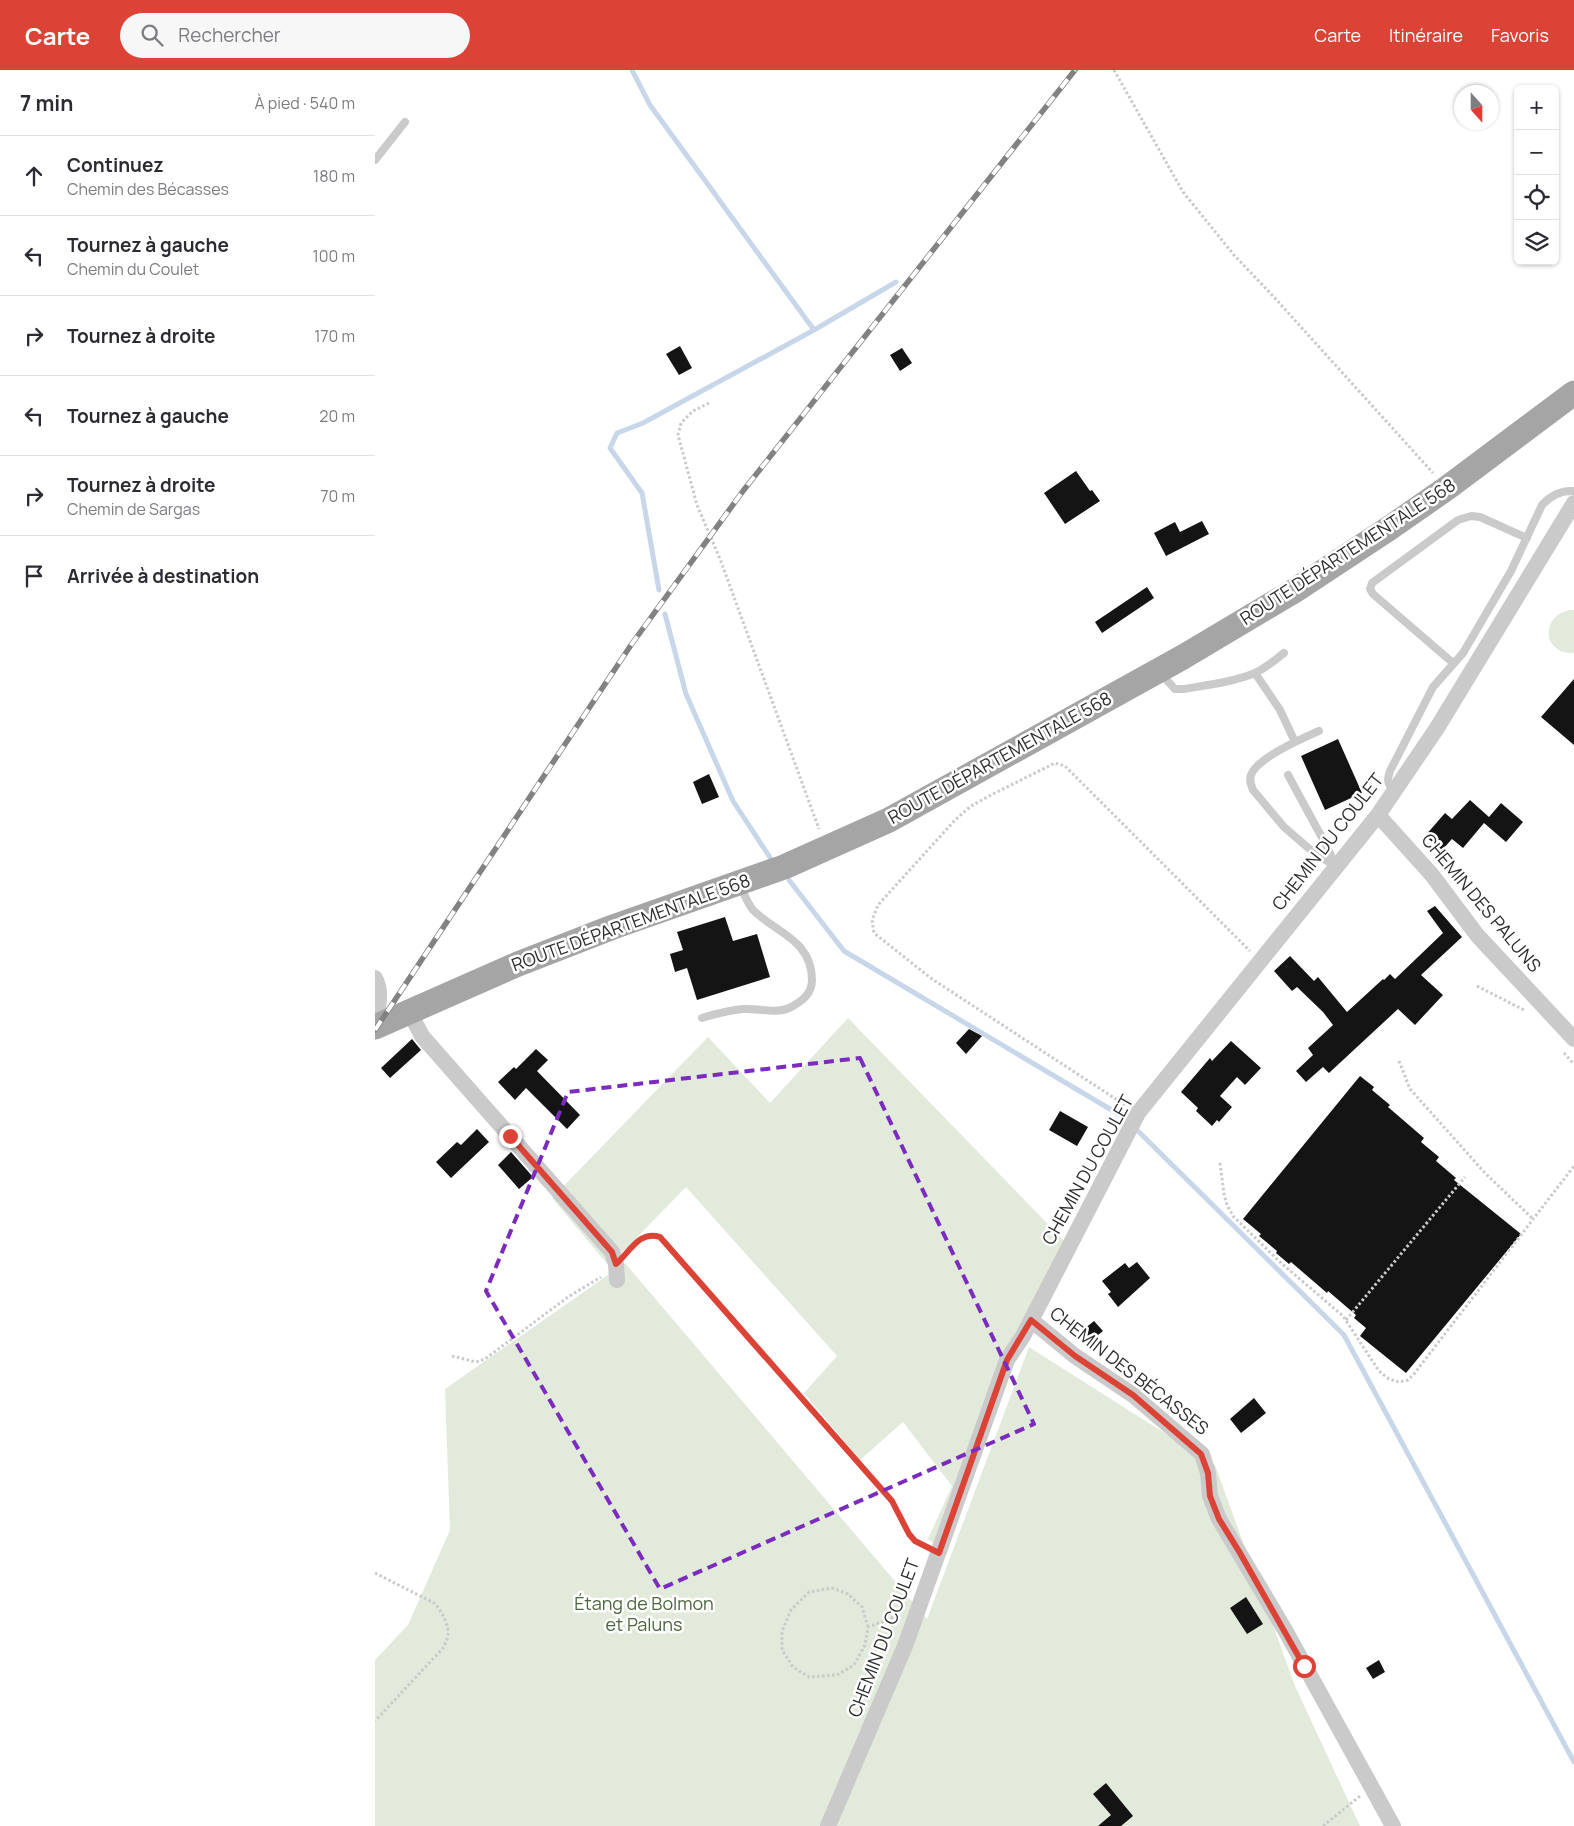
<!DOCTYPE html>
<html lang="fr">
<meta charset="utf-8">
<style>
:root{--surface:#fff;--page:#f7f7f7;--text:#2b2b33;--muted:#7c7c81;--line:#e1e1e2;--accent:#dc4337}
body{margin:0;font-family:Manrope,sans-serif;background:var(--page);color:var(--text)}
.controls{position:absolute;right:15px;top:15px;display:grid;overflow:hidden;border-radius:8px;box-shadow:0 1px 4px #0004}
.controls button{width:45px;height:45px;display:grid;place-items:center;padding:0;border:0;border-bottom:1px solid var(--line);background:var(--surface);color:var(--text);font:25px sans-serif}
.compass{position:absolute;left:1079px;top:15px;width:45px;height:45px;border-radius:50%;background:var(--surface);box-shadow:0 1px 4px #0004;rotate:159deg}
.stop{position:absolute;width:15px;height:15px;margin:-11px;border:4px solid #dc4337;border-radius:50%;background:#fff}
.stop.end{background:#dc4337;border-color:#fff;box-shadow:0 1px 5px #0008}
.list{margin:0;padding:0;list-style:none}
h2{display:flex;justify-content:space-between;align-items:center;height:65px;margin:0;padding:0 20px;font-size:21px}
h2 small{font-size:16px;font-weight:400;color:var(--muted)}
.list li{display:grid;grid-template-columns:32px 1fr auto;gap:15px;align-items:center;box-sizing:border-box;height:80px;padding:0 20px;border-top:1px solid var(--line)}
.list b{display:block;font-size:19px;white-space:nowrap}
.list p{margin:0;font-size:16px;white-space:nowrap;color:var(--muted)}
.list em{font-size:16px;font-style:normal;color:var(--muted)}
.icon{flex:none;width:28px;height:28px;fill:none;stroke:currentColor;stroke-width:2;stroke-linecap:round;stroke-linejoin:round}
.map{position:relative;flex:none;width:1199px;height:1756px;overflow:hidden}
header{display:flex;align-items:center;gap:30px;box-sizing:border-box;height:70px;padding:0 25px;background:var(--accent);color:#fff}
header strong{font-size:24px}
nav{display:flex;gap:28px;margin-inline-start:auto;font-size:18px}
.search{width:350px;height:45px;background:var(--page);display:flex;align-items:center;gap:12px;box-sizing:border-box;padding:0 18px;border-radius:28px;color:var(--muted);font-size:19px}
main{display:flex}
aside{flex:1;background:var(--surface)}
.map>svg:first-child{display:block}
</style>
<header>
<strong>Carte</strong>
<div class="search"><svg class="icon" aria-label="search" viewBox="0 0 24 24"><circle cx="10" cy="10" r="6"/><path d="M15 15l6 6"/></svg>Rechercher</div>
<nav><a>Carte</a><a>Itinéraire</a><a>Favoris</a></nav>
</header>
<main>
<aside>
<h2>7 min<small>À pied · 540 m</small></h2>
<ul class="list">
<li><svg class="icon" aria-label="ahead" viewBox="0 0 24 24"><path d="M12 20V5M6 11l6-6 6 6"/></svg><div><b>Continuez</b><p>Chemin des Bécasses</p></div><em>180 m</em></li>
<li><svg class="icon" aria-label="left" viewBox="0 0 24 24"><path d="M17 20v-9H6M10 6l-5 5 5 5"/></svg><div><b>Tournez à gauche</b><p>Chemin du Coulet</p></div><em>100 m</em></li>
<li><svg class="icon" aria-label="right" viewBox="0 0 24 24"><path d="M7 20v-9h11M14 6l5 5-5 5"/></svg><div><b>Tournez à droite</b></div><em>170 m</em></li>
<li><svg class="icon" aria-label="left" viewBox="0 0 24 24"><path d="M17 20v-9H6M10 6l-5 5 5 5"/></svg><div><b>Tournez à gauche</b></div><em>20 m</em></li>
<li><svg class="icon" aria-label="right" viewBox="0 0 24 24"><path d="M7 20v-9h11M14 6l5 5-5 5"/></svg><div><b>Tournez à droite</b><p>Chemin de Sargas</p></div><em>70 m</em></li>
<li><svg class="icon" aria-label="arrive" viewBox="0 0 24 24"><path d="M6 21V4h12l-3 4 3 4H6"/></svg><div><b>Arrivée à destination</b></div></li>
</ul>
</aside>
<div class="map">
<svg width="1199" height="1756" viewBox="0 0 1199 1756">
<rect width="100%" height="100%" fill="#fff"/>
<!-- green -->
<path fill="#e1eadb" d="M 1195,540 L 1199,540 L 1199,583 C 1168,585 1164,546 1195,540 Z
M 473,948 L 700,1182 L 657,1264 L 639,1291 L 571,1486 L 553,1469 L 577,1416 L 528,1352 L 485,1390 L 429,1323 L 462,1286 L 311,1117 L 234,1196 L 177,1128 L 333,967 L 395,1033 Z
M 250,1193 L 552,1549 L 654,1277 L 840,1395 L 920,1616 L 985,1756 L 0,1756 L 0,1590 L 33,1555 L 75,1460 L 70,1319 Z"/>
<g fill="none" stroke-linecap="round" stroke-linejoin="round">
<!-- stream -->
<path stroke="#c7d7e9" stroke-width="5" d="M 257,0 L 275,35 L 439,260 L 268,353 L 242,363 L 235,378 L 267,423 L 284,520
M 439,260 L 521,212
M 290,544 L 311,624 L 358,731 L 396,789
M 414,810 L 469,881 L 750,1048
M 762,1060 L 969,1265 L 1199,1692"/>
</g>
<!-- building -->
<path fill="#141414" d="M 305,276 L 317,298 L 304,305 L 291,284 Z
M 527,278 L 537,293 L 525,301 L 515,285 Z
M 701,401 L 715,421 L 717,420 L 725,431 L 690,454 L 669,423 Z
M 827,451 L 834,464 L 791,486 L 779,463 L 800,452 L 805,462 Z
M 772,517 L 779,528 L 727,563 L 720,552 Z
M 1199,609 L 1199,675 L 1166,647 Z
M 963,669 L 987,723 L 950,740 L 926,686 Z
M 334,704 L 344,727 L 327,734 L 318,712 Z
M 1095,730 L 1114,747 L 1126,733 L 1148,752 L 1131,772 L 1109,753 L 1088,778 L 1077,769 L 1067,780 L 1050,766 L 1070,743 L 1077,749 Z
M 1060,836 L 1087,867 L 1046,905 L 1068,925 L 1040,955 L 1023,939 L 954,1003 L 948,997 L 931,1012 L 921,1001 L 938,985 L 933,978 L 958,955 L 948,942 L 922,917 L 917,921 L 899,901 L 915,886 L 939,911 L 943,907 L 972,942 L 1008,909 L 1009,910 L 1015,904 L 1020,909 L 1068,863 L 1052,841 Z
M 350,847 L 358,871 L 382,864 L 395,907 L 322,930 L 312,898 L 300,902 L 295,884 L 308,880 L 302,862 Z
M 594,959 L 607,966 L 591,984 L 581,973 Z
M 37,969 L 46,980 L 15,1008 L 6,998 Z
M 856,971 L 886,998 L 870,1015 L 862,1007 L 845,1026 L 857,1037 L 844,1052 L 842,1050 L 837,1056 L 821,1041 L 823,1038 L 806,1022 L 835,988 L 837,991 Z
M 161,979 L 173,990 L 162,1001 L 205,1045 L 192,1059 L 151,1018 L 140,1030 L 123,1012 L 139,997 L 141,999 Z
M 985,1006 L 999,1017 L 997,1020 L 1015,1035 L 1013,1037 L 1049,1068 L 1046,1072 L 1064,1087 L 1061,1091 L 1081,1108 L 1079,1110 L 1146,1164 L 1031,1303 L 985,1266 L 991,1258 L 979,1248 L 981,1245 L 953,1221 L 952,1223 L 916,1192 L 914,1194 L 901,1183 L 902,1181 L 884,1166 L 886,1164 L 868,1149 Z
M 685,1041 L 713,1057 L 702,1076 L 674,1060 Z
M 102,1059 L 114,1072 L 76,1108 L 61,1092 L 82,1072 L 86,1075 Z
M 136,1082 L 158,1107 L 144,1119 L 123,1095 Z
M 762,1192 L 775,1208 L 743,1237 L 733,1224 L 736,1222 L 727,1211 L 750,1193 L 754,1198 Z
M 719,1251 L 728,1261 L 713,1273 L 704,1263 Z
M 879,1328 L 891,1343 L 866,1363 L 855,1349 Z
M 871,1527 L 888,1554 L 872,1564 L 855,1538 Z
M 1004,1590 L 1010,1602 L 998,1609 L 991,1598 Z
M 731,1713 L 758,1746 L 746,1756 L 723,1756 L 736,1745 L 718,1724 Z"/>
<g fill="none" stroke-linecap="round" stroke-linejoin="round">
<!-- path -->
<path stroke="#cacaca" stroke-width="3" stroke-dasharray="2.5 2.5" stroke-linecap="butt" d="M 739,0 L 808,122 L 859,185 L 898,226 L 1058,403
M 334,333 L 318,341 L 306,353 L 303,365 L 322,435 L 345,489 L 444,759
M 1102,916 L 1149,940
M 1189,983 L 1199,994
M 1024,991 L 1035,1019 L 1110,1103 L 1158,1149
M 750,1035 L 557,909 L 499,863 L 497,850 L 503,835 L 580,750 L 596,736 L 614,726 L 680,693 L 690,696 L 875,881
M 845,1093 L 849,1124 L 852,1135 L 858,1146 L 906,1193 L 968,1246 L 1004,1301 L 1014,1309 L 1024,1312 L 1033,1310 L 1039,1304 L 1199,1096
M 252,1182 C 263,1171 269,1161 285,1167 L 517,1431 C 526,1448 531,1467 550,1476
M 971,1250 L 1090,1107
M 77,1286 L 101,1292 L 110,1289 L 193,1227 L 226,1207
M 0,1503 L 59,1533 C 66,1540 74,1554 73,1565 C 73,1568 70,1573 69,1577 L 0,1651
M 493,1557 L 487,1537 L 473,1524 L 457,1518 L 434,1522 L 416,1540 L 407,1561 L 407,1580 L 418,1597 L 434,1607 L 462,1605 L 479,1595 L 490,1575 L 493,1557 L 525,1545
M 948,1756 L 985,1726"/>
<!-- service -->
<path stroke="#cacaca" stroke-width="8" d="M 0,90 L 30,52
M 1078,593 L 998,524 L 995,519 L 997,513 L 1083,450 L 1096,446 L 1105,447 L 1152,468
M 880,603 L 905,640 L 920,672
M 786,604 L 800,619 L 809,619 C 832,615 858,612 880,603 C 891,598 900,590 909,583
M 913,705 L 951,775 L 961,797 L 938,782 L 909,757 L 878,720 C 876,715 874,710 876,705 C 882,688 928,668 944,661
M 1019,721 C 1012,714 1012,709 1015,701 L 1058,617 L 1088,583 L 1136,501 L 1167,435 C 1176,425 1186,420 1199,421
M 327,948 C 340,944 355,940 368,939 C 383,938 400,944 414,938 C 427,932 437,924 437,910 C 437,870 401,863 378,840 C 372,833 369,824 366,816"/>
<!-- minor -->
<path stroke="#cacaca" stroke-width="16" d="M 1003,745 L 1057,805 L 1102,865 L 1199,969
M 0,908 C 9,926 0,938 3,956
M 35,943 L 47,966 L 237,1182 L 241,1194 L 242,1210
M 656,1250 L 700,1286 L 758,1325 L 827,1384 L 833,1403 L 835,1426 L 844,1449 L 910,1560 L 1018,1756
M 453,1756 L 530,1576 L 632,1290 L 648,1266 L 763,1043 L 1003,745 L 1062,658 L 1199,433"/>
<!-- primary -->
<path stroke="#a5a5a5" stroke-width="25" d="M 0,957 L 143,894 L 238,857 L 409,797 L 514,750 L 808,587 L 919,521 L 1016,457 L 1072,418 L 1199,323"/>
<!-- rail casing -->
<g stroke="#828282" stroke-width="5.5">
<path id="rail" d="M 0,960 L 256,575 L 368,421 L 700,0"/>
</g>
<!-- rail -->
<use href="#rail" stroke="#fff" stroke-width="4" stroke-dasharray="11" stroke-linecap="butt"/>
</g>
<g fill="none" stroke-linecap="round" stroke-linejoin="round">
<!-- route -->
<path stroke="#dc4337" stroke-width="6" d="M 135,1066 L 237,1182 L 241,1194 C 255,1182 264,1160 285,1167 L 517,1431 L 534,1464 L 540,1471 L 564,1483 L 632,1290 L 656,1250 L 700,1286 L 758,1325 L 826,1384 L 833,1403 L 835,1426 L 844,1449 L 865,1483 L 929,1596"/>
</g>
<!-- marked area -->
<path fill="none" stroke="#7b2cbf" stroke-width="4" stroke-dasharray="10 6" stroke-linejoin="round" d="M 485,988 L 659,1354 L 285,1519 L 111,1221 L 193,1022 Z"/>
<g text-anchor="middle" stroke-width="5" stroke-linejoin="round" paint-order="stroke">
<!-- street labels -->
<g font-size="18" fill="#2d2d2d" stroke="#fff">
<text transform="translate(973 482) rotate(-33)" y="6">ROUTE DÉPARTEMENTALE 568</text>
<text transform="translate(625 688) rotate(-29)" y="6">ROUTE DÉPARTEMENTALE 568</text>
<text transform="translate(953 772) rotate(-52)" y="6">CHEMIN DU COULET</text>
<text transform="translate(1106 833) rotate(50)" y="6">CHEMIN DES PALUNS</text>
<text transform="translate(256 853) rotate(-20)" y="6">ROUTE DÉPARTEMENTALE 568</text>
<text transform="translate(713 1100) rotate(-61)" y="6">CHEMIN DU COULET</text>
<text transform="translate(754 1301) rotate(38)" y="6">CHEMIN DES BÉCASSES</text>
<text transform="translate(509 1568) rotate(-69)" y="6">CHEMIN DU COULET</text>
</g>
<!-- park labels -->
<g font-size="18" fill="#4a663d" stroke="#fff">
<text x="269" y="1540">Étang de Bolmon<tspan x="269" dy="21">et Paluns</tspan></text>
</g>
</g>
</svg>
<div class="controls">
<button>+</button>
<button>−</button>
<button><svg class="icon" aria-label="locate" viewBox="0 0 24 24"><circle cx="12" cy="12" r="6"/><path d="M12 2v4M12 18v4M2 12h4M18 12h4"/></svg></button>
<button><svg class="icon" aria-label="layers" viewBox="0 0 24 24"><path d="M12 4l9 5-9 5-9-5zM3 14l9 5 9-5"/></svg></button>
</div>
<svg class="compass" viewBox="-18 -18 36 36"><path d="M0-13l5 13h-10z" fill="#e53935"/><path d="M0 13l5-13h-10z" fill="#7c7c81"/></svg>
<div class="stop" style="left:929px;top:1596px"></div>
<div class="stop end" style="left:135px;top:1066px"></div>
</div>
</main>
